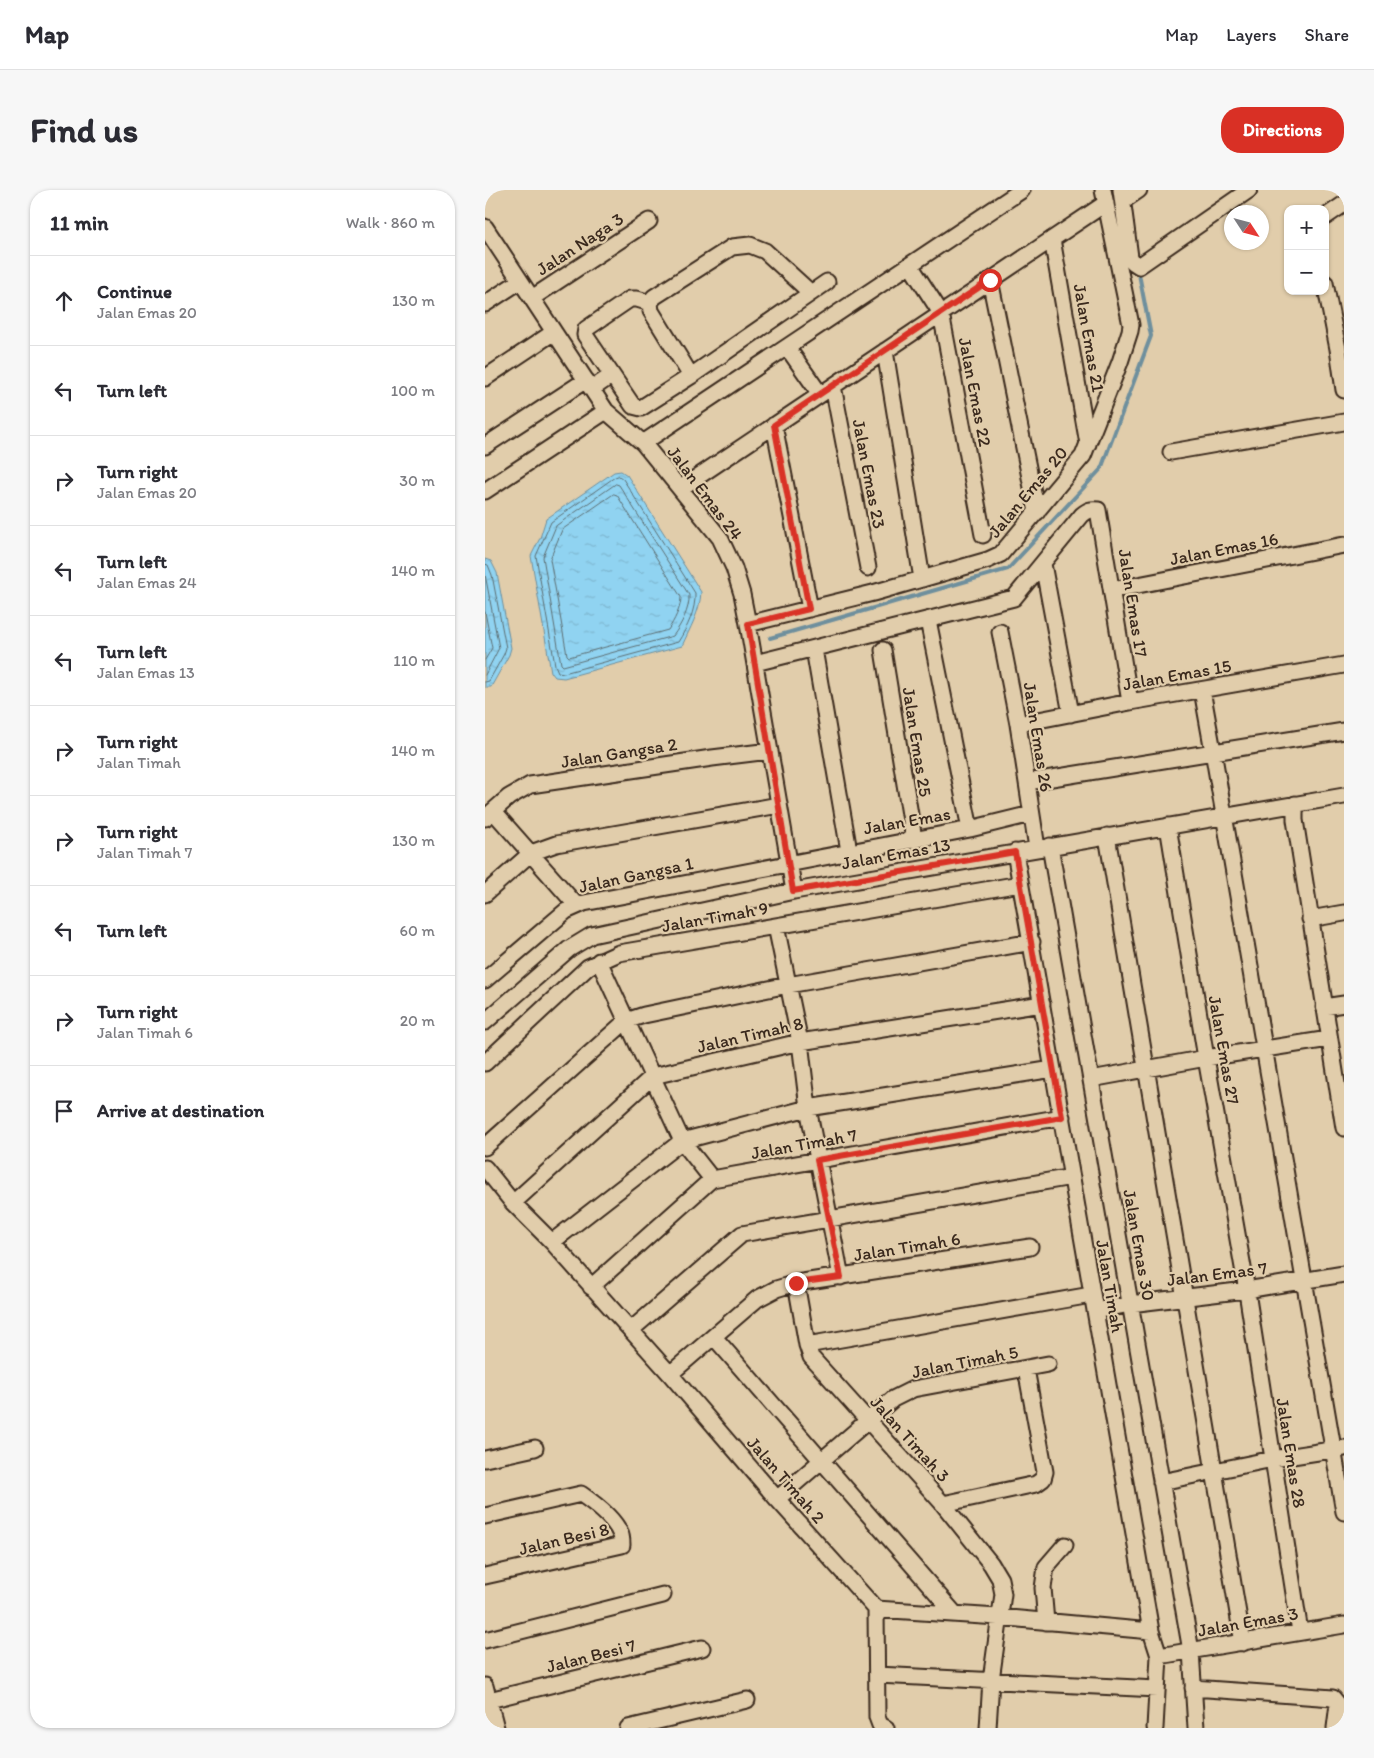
<!DOCTYPE html>
<meta charset="utf-8">
<style>
:root{--surface:#fff;--page:#f7f7f7;--text:#2b2b33;--muted:#7c7c81;--line:#e1e1e2;--accent:#d93025}
body{margin:0;font-family:Itim,sans-serif;background:var(--page);color:var(--text)}
.controls{position:absolute;right:15px;top:15px;display:grid;overflow:hidden;border-radius:10px;box-shadow:0 1px 4px #0004}
.controls button{width:45px;height:45px;display:grid;place-items:center;padding:0;border:0;border-bottom:1px solid var(--line);background:var(--surface);color:var(--text);font:25px sans-serif}
.compass{position:absolute;left:739px;top:15px;width:45px;height:45px;border-radius:50%;background:var(--surface);box-shadow:0 1px 4px #0004;rotate:126deg}
.stop{position:absolute;width:15px;height:15px;margin:-11px;border:4px solid #d93025;border-radius:50%;background:#fff}
.stop.end{background:#d93025;border-color:#fff;box-shadow:0 1px 5px #0008}
.list{margin:0;padding:0;list-style:none}
h2{display:flex;justify-content:space-between;align-items:center;height:65px;margin:0;padding:0 20px;font-size:21px}
h2 small{font-size:16px;font-weight:400;color:var(--muted)}
.list li{display:grid;grid-template-columns:32px 1fr auto;gap:15px;align-items:center;box-sizing:border-box;height:90px;padding:0 20px;border-top:1px solid var(--line)}
.list b{display:block;font-size:19px;white-space:nowrap}
.list p{margin:0;font-size:16px;white-space:nowrap;color:var(--muted)}
.list em{font-size:16px;font-style:normal;color:var(--muted)}
.icon{flex:none;width:28px;height:28px;fill:none;stroke:currentColor;stroke-width:2;stroke-linecap:round;stroke-linejoin:round}
.map{position:relative;flex:none;width:859px;height:1538px;overflow:hidden;border-radius:20px}
header{display:flex;align-items:center;gap:30px;box-sizing:border-box;height:70px;padding:0 25px;background:var(--surface);border-bottom:1px solid var(--line)}
header strong{font-size:24px}
nav{display:flex;gap:28px;margin-inline-start:auto;font-size:18px}
.intro{display:flex;align-items:center;justify-content:space-between;box-sizing:border-box;height:120px;padding:0 30px}
h1{margin:0;font-size:35px}
.button{padding:12px 22px;border-radius:20px;background:var(--accent);color:#fff;font-size:18px;font-weight:700}
main{display:flex;gap:30px;padding:0 30px}
aside{flex:1;background:var(--surface);border-radius:20px;box-shadow:0 1px 4px #0004}
.map>svg:first-child{display:block}
</style>
<header>
<strong>Map</strong>
<nav><a>Map</a><a>Layers</a><a>Share</a></nav>
</header>
<div class="intro"><h1>Find us</h1><a class="button">Directions</a></div>
<main>
<aside>
<h2>11 min<small>Walk · 860 m</small></h2>
<ul class="list">
<li><svg class="icon" aria-label="ahead" viewBox="0 0 24 24"><path d="M12 20V5M6 11l6-6 6 6"/></svg><div><b>Continue</b><p>Jalan Emas 20</p></div><em>130 m</em></li>
<li><svg class="icon" aria-label="left" viewBox="0 0 24 24"><path d="M17 20v-9H6M10 6l-5 5 5 5"/></svg><div><b>Turn left</b></div><em>100 m</em></li>
<li><svg class="icon" aria-label="right" viewBox="0 0 24 24"><path d="M7 20v-9h11M14 6l5 5-5 5"/></svg><div><b>Turn right</b><p>Jalan Emas 20</p></div><em>30 m</em></li>
<li><svg class="icon" aria-label="left" viewBox="0 0 24 24"><path d="M17 20v-9H6M10 6l-5 5 5 5"/></svg><div><b>Turn left</b><p>Jalan Emas 24</p></div><em>140 m</em></li>
<li><svg class="icon" aria-label="left" viewBox="0 0 24 24"><path d="M17 20v-9H6M10 6l-5 5 5 5"/></svg><div><b>Turn left</b><p>Jalan Emas 13</p></div><em>110 m</em></li>
<li><svg class="icon" aria-label="right" viewBox="0 0 24 24"><path d="M7 20v-9h11M14 6l5 5-5 5"/></svg><div><b>Turn right</b><p>Jalan Timah</p></div><em>140 m</em></li>
<li><svg class="icon" aria-label="right" viewBox="0 0 24 24"><path d="M7 20v-9h11M14 6l5 5-5 5"/></svg><div><b>Turn right</b><p>Jalan Timah 7</p></div><em>130 m</em></li>
<li><svg class="icon" aria-label="left" viewBox="0 0 24 24"><path d="M17 20v-9H6M10 6l-5 5 5 5"/></svg><div><b>Turn left</b></div><em>60 m</em></li>
<li><svg class="icon" aria-label="right" viewBox="0 0 24 24"><path d="M7 20v-9h11M14 6l5 5-5 5"/></svg><div><b>Turn right</b><p>Jalan Timah 6</p></div><em>20 m</em></li>
<li><svg class="icon" aria-label="arrive" viewBox="0 0 24 24"><path d="M6 21V4h12l-3 4 3 4H6"/></svg><div><b>Arrive at destination</b></div></li>
</ul>
</aside>
<div class="map">
<svg width="859" height="1538" viewBox="0 0 859 1538">
<defs>
<pattern id="water-ripples" width="26" height="14" patternUnits="userSpaceOnUse" patternTransform="scale(1.25)"><rect width="26" height="14" fill="#90d3f1"/><path d="M2 4q2-2 4 0t4 0M15 11q2-2 4 0t4 0" fill="none" stroke="#7db5ce"/></pattern>
</defs>
<rect width="100%" height="100%" fill="#e1cdab"/>
<filter id="ink" filterUnits="userSpaceOnUse"><feTurbulence type="fractalNoise" baseFrequency=".02" numOctaves="2"/><feDisplacementMap in="SourceGraphic" scale="10" xChannelSelector="R" yChannelSelector="G"/><feConvolveMatrix kernelMatrix="1 2 1 2 8 2 1 2 1" color-interpolation-filters="sRGB"/></filter>
<g filter="url(#ink)">
<!-- water -->
<path fill="url(#water-ripples)" stroke="#6e8f9d" d="M 136,281 L 142,285 L 216,402 C 215,422 205,438 197,456 L 79,488 L 70,487 L 66,482 L 65,476 L 46,366 L 55,348 L 61,329 L 129,282 Z
M 0,369 L 6,371 L 12,383 L 26,458 L 24,465 L 6,497 L 0,497 Z"/>
<g fill="none" stroke-linecap="round" stroke-linejoin="round">
<!-- shore -->
<path stroke="#5d6e72" stroke-width="1" d="M 134,286 L 138,289 L 210,403 C 211,420 202,438 193,452 L 79,483 L 73,482 L 70,475 L 51,366 L 66,332 L 130,287 Z
M 131,294 L 134,295 L 204,405 C 205,419 196,435 188,446 L 78,476 L 76,474 L 58,367 L 71,336 Z
M 129,304 L 132,305 L 196,407 C 196,418 189,431 183,440 L 84,467 L 82,465 L 65,369 L 77,340 Z
M 0,374 L 3,375 L 7,385 L 21,458 L 19,464 L 4,491 L 0,492
M 0,384 L 14,458 L 0,485
M 0,422 L 7,458 L 0,470"/>
<!-- stream -->
<path stroke="#6e8f9d" stroke-width="4" d="M 285,448 L 523,379 L 616,279 L 666,146 L 654,84"/>
<!-- minor casing -->
<g stroke="#3b2a1e" stroke-width="19">
<path id="minor" d="M 636,0 L 645,67 L 648,72 L 654,76 L 764,0
M 638,11 L 654,0
M 840,27 L 859,14
M 0,37 L 121,221 L 158,253 L 235,348 L 249,378 L 257,404 L 263,434 L 309,701
M 567,49 L 603,254
M 425,75 L 456,123 L 498,345
M 505,90 L 552,322
M 840,93 L 853,159 L 859,200
M 47,108 L 164,31
M 0,114 L 35,91
M 302,157 L 335,204
M 400,161 L 437,389
M 127,185 L 100,145 L 101,139 L 145,109 L 152,109 L 165,113
M 206,186 L 166,121 L 165,113 L 169,107 L 247,57 L 265,55 L 280,61 L 326,103
M 0,188 L 69,142
M 348,196 L 383,378
M 107,199 L 127,185 L 148,216 L 156,218 L 206,186 L 342,92
M 289,235 L 325,419
M 158,253 L 537,0
M 0,256 L 101,190
M 686,262 L 859,232
M 196,298 L 621,13
M 0,301 L 121,221
M 558,374 L 586,524
M 627,400 L 859,355
M 443,430 L 485,639
M 263,434 L 388,403 L 503,370 L 516,364 L 598,266 L 635,172 L 645,141 L 646,135 L 618,0
M 515,442 L 533,534 L 552,658
M 329,459 L 364,661
M 398,460 L 429,649
M 270,473 L 529,408 L 597,325 C 603,320 606,319 613,320 L 645,512
M 717,500 L 728,561 L 859,1322
M 533,534 L 645,512 L 859,475
M 542,592 L 859,541
M 810,614 L 810,630 L 859,938
M 8,621 L 92,716
M 0,628 L 24,607 L 45,595 L 227,568 L 285,561
M 683,636 L 721,868 L 760,1089 L 815,1442
M 622,646 L 758,1453
M 565,656 L 706,1461 L 711,1538
M 530,662 L 666,1441 L 674,1466 L 670,1538
M 0,704 L 46,663 L 71,654 L 294,615
M 825,729 L 859,723
M 291,736 L 315,852 L 323,918 L 356,1087
M 114,771 L 197,951 L 227,989
M 0,790 L 81,721 L 99,713 L 485,639 L 546,624
M 839,817 L 859,814
M 0,832 L 84,759 L 107,745 L 309,701 L 859,606
M 0,873 L 103,777 L 134,763 L 535,694
M 606,889 L 721,868 L 844,849
M 0,957 L 141,831 L 159,825 L 303,795 L 547,752
M 0,978 L 28,1013 L 67,1052 L 185,1184 L 292,1309 L 391,1419 L 513,1427 L 666,1441
M 28,1013 L 168,886 L 315,852 L 557,814
M 67,1052 L 197,951 L 323,918 L 568,879
M 311,1093 L 322,1155 L 326,1167 L 458,1314 L 506,1374 L 515,1389 L 518,1404 L 506,1490 L 503,1538
M 106,1097 L 227,989 L 577,927
M 610,1121 L 645,1114 L 761,1100 L 859,1084
M 146,1140 L 257,1044 L 587,987
M 229,1147 L 470,1424
M 322,1155 L 606,1105
M 185,1184 L 272,1109 L 291,1099 L 311,1093 L 545,1057
M 0,1269 L 50,1258
M 676,1292 L 788,1269 L 859,1258
M 292,1309 L 408,1209 L 428,1199 L 563,1174
M 458,1314 L 551,1294 L 558,1289 L 560,1282 L 541,1179
M 0,1326 L 96,1304 C 109,1313 129,1328 135,1343 C 137,1346 137,1351 137,1355 L 0,1386
M 391,1419 L 392,1527 L 395,1535 L 401,1538
M 561,1432 L 558,1398 L 561,1377 L 580,1355
M 0,1450 L 178,1405
M 674,1466 L 859,1435
M 392,1485 L 672,1499
M 0,1496 L 11,1538
M 708,1498 L 848,1508 L 853,1514 L 850,1538
M 4,1510 L 217,1458
M 143,1538 L 262,1510"/>
</g>
<!-- minor -->
<use href="#minor" stroke="#e1cdab" stroke-width="15"/>
</g>
</g>
<g fill="none" stroke-linecap="round" stroke-linejoin="round" filter="url(#ink)">
<!-- route -->
<path stroke="#d93025" stroke-width="6" d="M 311,1093 L 356,1087 L 332,970 L 577,927 L 530,662 L 308,701 L 263,434 L 324,419 L 289,235 L 505,90"/>
</g>
<g text-anchor="middle" stroke-width="4.5" stroke-linejoin="round" paint-order="stroke">
<!-- street labels -->
<g font-size="18" fill="#3b2a1e" stroke="#e1cdab">
<text transform="translate(95 54) rotate(-33)" y="6">Jalan Naga 3</text>
<text transform="translate(604 148) rotate(80)" y="6">Jalan Emas 21</text>
<text transform="translate(490 202) rotate(79)" y="6">Jalan Emas 22</text>
<text transform="translate(384 284) rotate(79)" y="6">Jalan Emas 23</text>
<text transform="translate(543 302) rotate(-50)" y="6">Jalan Emas 20</text>
<text transform="translate(220 303) rotate(53)" y="6">Jalan Emas 24</text>
<text transform="translate(739 359) rotate(-11)" y="6">Jalan Emas 16</text>
<text transform="translate(648 413) rotate(81)" y="6">Jalan Emas 17</text>
<text transform="translate(692 485) rotate(-10)" y="6">Jalan Emas 15</text>
<text transform="translate(553 547) rotate(81)" y="6">Jalan Emas 26</text>
<text transform="translate(432 552) rotate(81)" y="6">Jalan Emas 25</text>
<text transform="translate(134 563) rotate(-9)" y="6">Jalan Gangsa 2</text>
<text transform="translate(422 631) rotate(-10)" y="6">Jalan Emas</text>
<text transform="translate(411 664) rotate(-10)" y="6">Jalan Emas 13</text>
<text transform="translate(151 685) rotate(-12)" y="6">Jalan Gangsa 1</text>
<text transform="translate(230 727) rotate(-10)" y="6">Jalan Timah 9</text>
<text transform="translate(265 845) rotate(-13)" y="6">Jalan Timah 8</text>
<text transform="translate(739 860) rotate(80)" y="6">Jalan Emas 27</text>
<text transform="translate(319 954) rotate(-10)" y="6">Jalan Timah 7</text>
<text transform="translate(654 1055) rotate(80)" y="6">Jalan Emas 30</text>
<text transform="translate(422 1057) rotate(-9)" y="6">Jalan Timah 6</text>
<text transform="translate(732 1084) rotate(-7)" y="6">Jalan Emas 7</text>
<text transform="translate(625 1096) rotate(80)" y="6">Jalan Timah</text>
<text transform="translate(480 1172) rotate(-11)" y="6">Jalan Timah 5</text>
<text transform="translate(425 1249) rotate(48)" y="6">Jalan Timah 3</text>
<text transform="translate(806 1263) rotate(81)" y="6">Jalan Emas 28</text>
<text transform="translate(301 1290) rotate(49)" y="6">Jalan Timah 2</text>
<text transform="translate(79 1349) rotate(-13)" y="6">Jalan Besi 8</text>
<text transform="translate(763 1432) rotate(-10)" y="6">Jalan Emas 3</text>
<text transform="translate(106 1466) rotate(-14)" y="6">Jalan Besi 7</text>
</g>
</g>
</svg>
<div class="controls">
<button>+</button>
<button>−</button>
</div>
<svg class="compass" viewBox="-18 -18 36 36"><path d="M0-13l5 13h-10z" fill="#e53935"/><path d="M0 13l5-13h-10z" fill="#7c7c81"/></svg>
<div class="stop" style="left:505px;top:90px"></div>
<div class="stop end" style="left:311px;top:1093px"></div>
</div>
</main>
